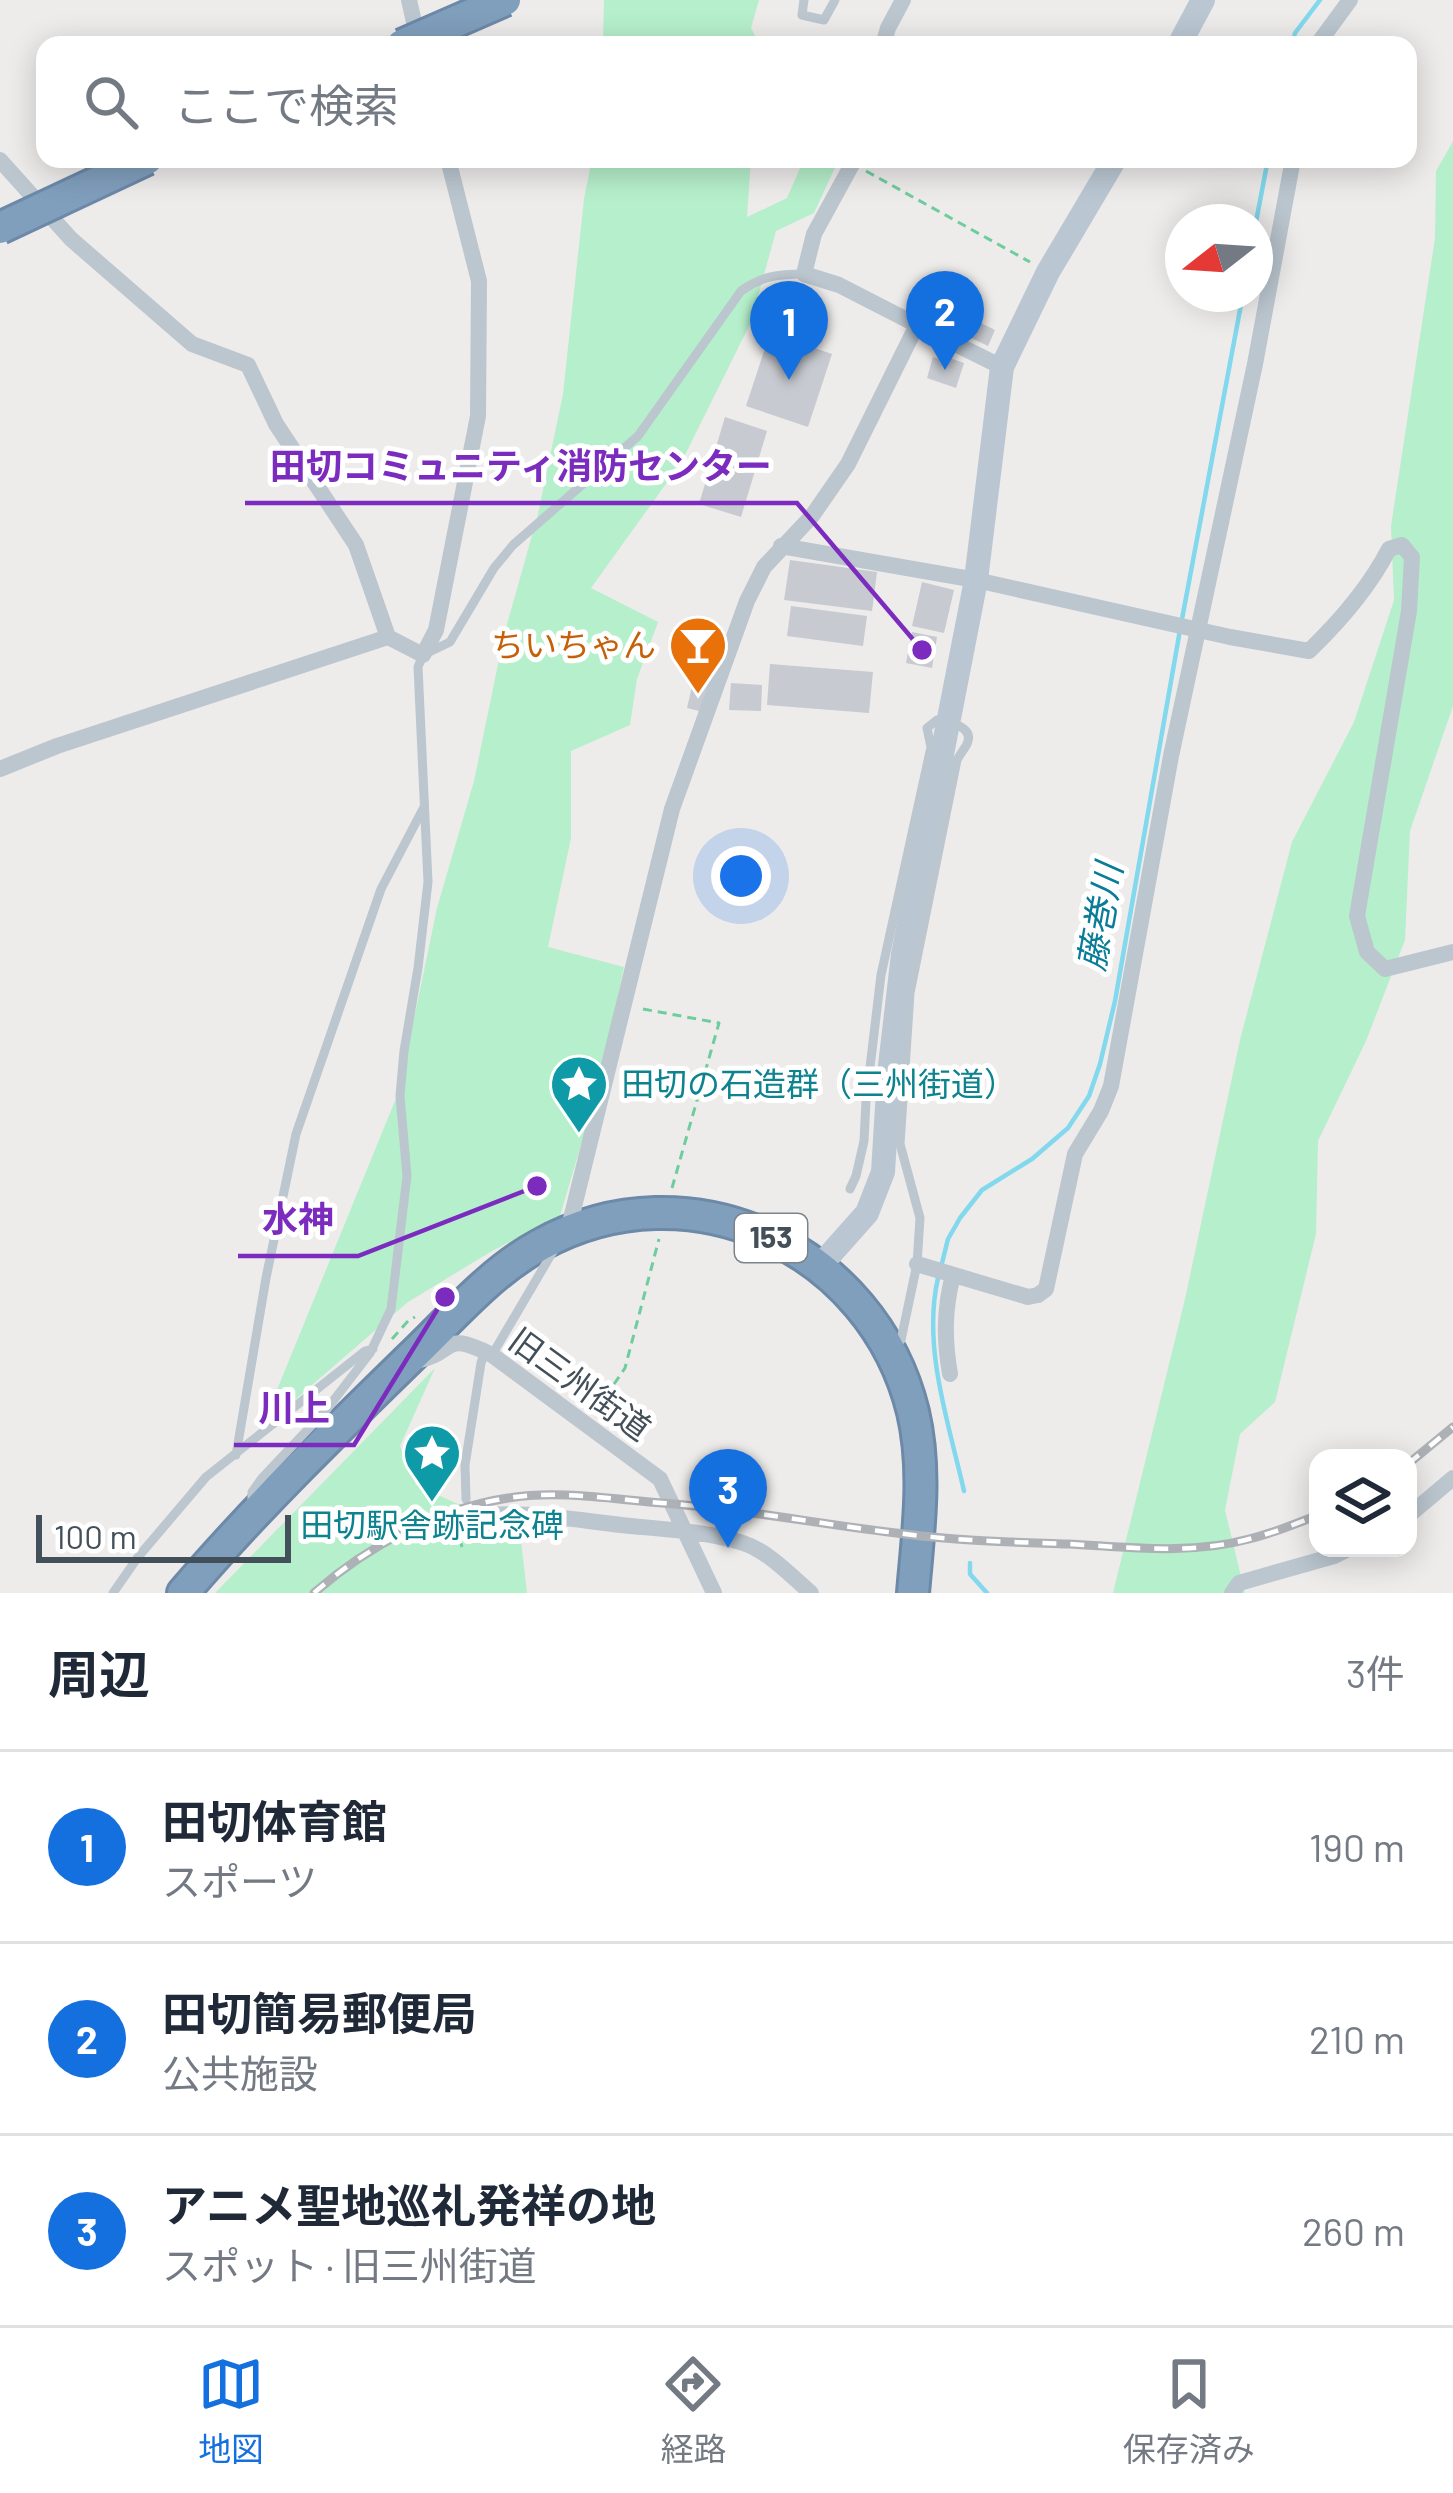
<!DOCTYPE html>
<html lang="ja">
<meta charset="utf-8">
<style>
:root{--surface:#fff;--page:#f6f6f7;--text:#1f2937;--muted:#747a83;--line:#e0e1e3;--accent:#1470df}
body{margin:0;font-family:Barlow,"Noto Sans JP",sans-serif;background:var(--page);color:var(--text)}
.controls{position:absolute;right:36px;bottom:36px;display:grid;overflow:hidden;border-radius:24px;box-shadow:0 6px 30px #0003}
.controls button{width:108px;height:108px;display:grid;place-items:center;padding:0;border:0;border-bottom:3px solid var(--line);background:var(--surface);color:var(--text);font:60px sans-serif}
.compass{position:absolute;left:1165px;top:204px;width:108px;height:108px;border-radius:50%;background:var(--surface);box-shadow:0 6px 30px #0003;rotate:253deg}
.scale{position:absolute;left:36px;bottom:30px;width:255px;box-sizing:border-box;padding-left:12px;border:6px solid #434f59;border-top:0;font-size:33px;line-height:42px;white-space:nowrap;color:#434f59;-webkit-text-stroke:9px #fff;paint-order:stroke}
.you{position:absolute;left:741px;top:876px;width:42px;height:42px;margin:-30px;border:9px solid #fff;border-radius:50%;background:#1a73e8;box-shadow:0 0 0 18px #1a73e833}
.badge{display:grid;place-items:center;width:78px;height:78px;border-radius:50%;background:var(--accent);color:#fff;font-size:39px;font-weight:700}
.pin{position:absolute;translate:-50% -99px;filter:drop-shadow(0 3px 6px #0008)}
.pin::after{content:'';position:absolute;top:63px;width:42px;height:36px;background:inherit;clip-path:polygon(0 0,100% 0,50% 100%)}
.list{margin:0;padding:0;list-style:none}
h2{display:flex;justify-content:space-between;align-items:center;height:156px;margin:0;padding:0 48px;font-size:51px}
h2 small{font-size:39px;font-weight:400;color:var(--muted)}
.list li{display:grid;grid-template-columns:78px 1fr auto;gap:36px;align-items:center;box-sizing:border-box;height:192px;padding:0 48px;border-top:3px solid var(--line)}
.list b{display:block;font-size:45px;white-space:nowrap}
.list p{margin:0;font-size:39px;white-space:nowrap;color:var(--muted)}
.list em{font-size:39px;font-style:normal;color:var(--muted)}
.icon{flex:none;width:66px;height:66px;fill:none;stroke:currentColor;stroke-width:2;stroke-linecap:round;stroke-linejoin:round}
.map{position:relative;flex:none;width:1453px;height:1593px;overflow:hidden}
.search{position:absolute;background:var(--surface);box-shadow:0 6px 30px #0003;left:36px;right:36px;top:36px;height:132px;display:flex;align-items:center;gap:30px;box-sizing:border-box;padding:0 42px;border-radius:24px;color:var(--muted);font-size:45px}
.sheet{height:732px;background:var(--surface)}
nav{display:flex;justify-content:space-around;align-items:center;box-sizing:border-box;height:168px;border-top:3px solid var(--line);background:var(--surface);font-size:33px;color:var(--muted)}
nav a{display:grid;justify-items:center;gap:6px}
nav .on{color:var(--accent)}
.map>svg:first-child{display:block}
</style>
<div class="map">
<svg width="1453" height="1593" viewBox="0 0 1453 1593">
<rect width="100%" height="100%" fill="#eeebeb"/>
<!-- green -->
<path fill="#b6efcb" d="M 604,0 L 759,0 L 751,28 L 760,45 L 603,45 Z
M 1453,141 L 1453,706 L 1410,831 L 1405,940 L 1366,1041 L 1318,1141 L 1316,1234 L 1275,1402 L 1240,1434 L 1225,1510 L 1245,1593 L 1113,1593 L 1185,1299 L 1240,1040 L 1292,842 L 1354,722 L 1394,600 L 1391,526 L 1435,238 L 1436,171 Z
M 592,159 L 751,159 L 747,217 L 787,198 L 804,159 L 839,159 L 814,213 L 776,231 L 751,322 L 681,463 L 591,588 L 658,622 L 637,679 L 630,725 L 571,751 L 571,838 L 548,947 L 624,967 L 598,1087 L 560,1216 L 492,1251 L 408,1302 L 261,1429 L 399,1091 L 437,908 L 474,781 L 504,635 L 538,514 L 563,394 L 584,199 Z
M 435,1368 L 400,1446 L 416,1485 L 520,1532 L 527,1593 L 215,1593 Z"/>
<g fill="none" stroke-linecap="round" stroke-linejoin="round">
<!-- stream -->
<path stroke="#82d8ed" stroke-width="4.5" d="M 1292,45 L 1295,33 L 1320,0
M 1255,227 L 1268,159
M 1182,619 L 1243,294
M 941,1267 L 948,1239 L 960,1218 L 982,1190 L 1032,1159 L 1068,1128 L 1089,1096 L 1100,1064 L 1115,1001 L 1180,630
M 938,1278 C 922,1347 949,1424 964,1491
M 970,1563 L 970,1574 L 987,1593"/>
</g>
<!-- building -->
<path fill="#c7cad0" d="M 973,319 L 995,330 L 988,346 L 965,335 Z
M 770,333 L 832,354 L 808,427 L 746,406 Z
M 933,357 L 945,361 L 947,357 L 964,363 L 956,388 L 927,378 Z
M 725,417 L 767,431 L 741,517 L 699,504 Z
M 790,560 L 877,572 L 872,611 L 784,600 Z
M 922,582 L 954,590 L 944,633 L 912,626 Z
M 791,606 L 867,616 L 863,646 L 787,636 Z
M 912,632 L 937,637 L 932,668 L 906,663 Z
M 770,664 L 873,672 L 869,713 L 767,705 Z
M 694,678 L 710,681 L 703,712 L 687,708 Z
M 731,683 L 762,685 L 761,711 L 729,710 Z"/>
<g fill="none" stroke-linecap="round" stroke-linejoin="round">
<!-- highway casing -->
<g stroke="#6c89a8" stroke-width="36">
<path id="highway" d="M 183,1593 C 254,1510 332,1434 410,1358 C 451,1319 490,1272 540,1245 C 689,1162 873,1248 913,1412 C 927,1471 918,1533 913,1593"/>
</g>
<!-- path -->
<path stroke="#6ecd9d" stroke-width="3" stroke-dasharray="9 6" stroke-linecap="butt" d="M 866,171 L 1030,262
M 643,1009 L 719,1023 L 672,1188
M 392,1339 L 408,1321 L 415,1317
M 597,1409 L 625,1368 L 659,1239
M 457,1529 L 462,1547
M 444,1532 L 455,1528"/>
<!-- lane -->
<path stroke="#bbc6cf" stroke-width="9" d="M 804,0 L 802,15 L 824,20 L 835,0
M 850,1189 L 856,1176 L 864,1141 L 866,1101 L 881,975 L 931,747 L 927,728 L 937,720 C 949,722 975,726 967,744 C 964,750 960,754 957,760 L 910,993 L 900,1144 L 920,1218 L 917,1264 L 901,1340
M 492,1355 L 555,1248
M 236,1455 L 266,1278 L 296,1134 L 381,889 L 424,807
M 466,1499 L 465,1465 L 481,1363 L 485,1351
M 252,1503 L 252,1492 L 262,1478 L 327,1409 L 370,1353 L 391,1309 L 407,1176 L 400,1096 L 404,1051 L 418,968 L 428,882 L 418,667 L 423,655 L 450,642 L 494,568 L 513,545 L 638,436 L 741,291 C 762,276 778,274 804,274
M 113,1593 L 138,1557 L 206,1477 L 365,1351 L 373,1349"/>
<!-- street -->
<path stroke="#bbc6cf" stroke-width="16" d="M 409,0 L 418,40
M 883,45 L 888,28 L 903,0
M 1317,45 L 1350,0
M 0,160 L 71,239 L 192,344 L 248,365 L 276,424 L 356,545 L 388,637
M 917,325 L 1002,367
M 781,546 L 976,580 L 1230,637 L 1309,651 C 1340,621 1369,588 1389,549 L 1402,545 L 1412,557 L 1409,611 L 1357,916 L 1367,952 L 1385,969 L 1453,952
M 0,769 L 57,746 L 388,637 L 423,655 L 436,630 L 478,416 L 479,281 L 448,159
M 568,1231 L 672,809 L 747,601 L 764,567 L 812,516 L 848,464 L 917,325 L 839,285 L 804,274 L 814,234 L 855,159
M 917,1264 L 1028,1297 L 1038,1295 L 1046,1289 L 1075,1154 L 1101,1111 L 1111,1086 L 1171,756 L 1255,364 L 1293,159
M 416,1361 C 458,1353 440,1329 492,1355 L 660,1479 L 714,1593
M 950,1374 C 944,1339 944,1310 953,1275
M 1408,1516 L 1453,1478
M 471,1518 C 516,1508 575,1520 621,1525 C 659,1529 708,1531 743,1543 C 768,1551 791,1576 811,1593
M 1232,1593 L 1239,1583 L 1334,1556 L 1350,1548"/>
<!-- secondary -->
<path stroke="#bac7d3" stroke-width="24" d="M 1179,45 L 1203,0
M 819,1267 L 867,1213 L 883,1172 L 889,1074 L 903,954 L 976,580 L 1002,367 L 1048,272 L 1115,159"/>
<!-- highway -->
<use href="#highway" stroke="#809fbd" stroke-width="30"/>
<!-- rail casing -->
<g stroke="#adb1b6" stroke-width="9">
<path id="rail" d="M 1408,1464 L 1453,1427
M 314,1593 C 368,1546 436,1509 508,1498 C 559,1490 610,1499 662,1503 C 744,1509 824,1525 905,1534 C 959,1541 1014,1542 1068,1544 C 1128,1547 1190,1555 1249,1539 C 1273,1533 1296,1524 1318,1515"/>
</g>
<!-- rail -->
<use href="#rail" stroke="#fff" stroke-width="4.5" stroke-dasharray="14" stroke-linecap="butt"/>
<!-- highway-bridge casing -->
<g stroke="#6c89a8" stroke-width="36" stroke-linecap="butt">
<path id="highway-bridge" d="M 402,45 L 505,0
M 0,228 L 147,159"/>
</g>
<!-- highway-bridge -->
<use href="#highway-bridge" stroke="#809fbd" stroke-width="30"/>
</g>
<!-- icons -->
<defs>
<g id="bar-pin" transform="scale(3)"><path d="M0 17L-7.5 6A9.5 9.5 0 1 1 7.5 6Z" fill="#e8710a" stroke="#fff"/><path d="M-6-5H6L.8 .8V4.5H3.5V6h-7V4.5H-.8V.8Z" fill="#fff"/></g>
<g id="sight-pin" transform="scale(3)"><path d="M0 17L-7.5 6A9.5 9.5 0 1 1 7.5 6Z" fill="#0f9aa8" stroke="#fff"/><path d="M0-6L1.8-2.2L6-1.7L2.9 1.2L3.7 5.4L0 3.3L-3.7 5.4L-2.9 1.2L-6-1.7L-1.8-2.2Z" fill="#fff"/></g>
</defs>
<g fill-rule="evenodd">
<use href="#bar-pin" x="698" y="645"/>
<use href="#sight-pin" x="579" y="1084"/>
<use href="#sight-pin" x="432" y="1453"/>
</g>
<g text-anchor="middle" stroke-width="10" stroke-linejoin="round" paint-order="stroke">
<!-- shield labels -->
<rect fill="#fff" stroke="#7b848b" stroke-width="3" x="735" y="1214" width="72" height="48" rx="9"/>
<g font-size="30" font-weight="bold" fill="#434f59">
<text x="771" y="1248">153</text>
</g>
<!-- food labels -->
<g font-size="33" fill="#c56008" stroke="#fff" text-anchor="end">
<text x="656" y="657">ちいちゃん</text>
</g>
<!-- culture labels -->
<g font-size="33" fill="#0d838f" stroke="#fff" text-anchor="start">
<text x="621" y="1096">田切の石造群（三州街道）</text>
<text x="432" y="1537" text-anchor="middle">田切駅舎跡記念碑</text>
</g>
<!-- street labels -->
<g font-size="33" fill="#434f59" stroke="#fff">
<text transform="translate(580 1384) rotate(36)" y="12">旧三州街道</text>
</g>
<!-- water labels -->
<g font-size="36" font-style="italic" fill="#097c98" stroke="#fff">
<text transform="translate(1100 917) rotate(-80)" y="13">藤巻川</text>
</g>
</g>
<!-- callouts -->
<path fill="none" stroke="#7b2cbf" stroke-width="4.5" d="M922 650L797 503H245M537 1186L358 1256H238M445 1297L354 1445H234"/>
<g fill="#7b2cbf" stroke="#fff" stroke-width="4.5">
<circle cx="922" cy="650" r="12"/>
<circle cx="537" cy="1186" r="12"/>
<circle cx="445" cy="1297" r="12"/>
</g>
<g font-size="36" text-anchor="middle" font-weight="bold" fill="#7b2cbf" stroke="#fff" stroke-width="10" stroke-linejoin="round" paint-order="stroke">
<text x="521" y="479">田切コミュニティ消防センター</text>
<text x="298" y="1232">水神</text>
<text x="294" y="1421">川上</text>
</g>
</svg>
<div class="controls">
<button><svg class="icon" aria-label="layers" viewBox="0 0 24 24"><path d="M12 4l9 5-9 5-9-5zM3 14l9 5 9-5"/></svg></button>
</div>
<svg class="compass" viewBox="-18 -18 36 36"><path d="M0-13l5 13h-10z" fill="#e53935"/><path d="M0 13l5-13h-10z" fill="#747a83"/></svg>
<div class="scale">100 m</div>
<div class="you"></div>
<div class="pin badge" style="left:789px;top:380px">1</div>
<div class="pin badge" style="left:945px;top:370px">2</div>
<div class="pin badge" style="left:728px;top:1548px">3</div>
<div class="search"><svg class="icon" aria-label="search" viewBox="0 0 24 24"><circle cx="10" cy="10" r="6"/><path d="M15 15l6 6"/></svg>ここで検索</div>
</div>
<section class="sheet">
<h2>周辺<small>3件</small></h2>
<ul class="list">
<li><span class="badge">1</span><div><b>田切体育館</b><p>スポーツ</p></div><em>190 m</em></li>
<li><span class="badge">2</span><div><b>田切簡易郵便局</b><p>公共施設</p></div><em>210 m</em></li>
<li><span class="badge">3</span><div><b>アニメ聖地巡礼発祥の地</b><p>スポット · 旧三州街道</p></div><em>260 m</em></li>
</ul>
</section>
<nav>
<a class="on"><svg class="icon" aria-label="map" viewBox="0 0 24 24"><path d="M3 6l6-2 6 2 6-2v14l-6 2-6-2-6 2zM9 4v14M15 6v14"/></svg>地図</a>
<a><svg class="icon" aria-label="directions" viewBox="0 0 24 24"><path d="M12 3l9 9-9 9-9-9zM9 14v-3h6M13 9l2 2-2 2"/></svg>経路</a>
<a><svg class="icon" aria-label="saved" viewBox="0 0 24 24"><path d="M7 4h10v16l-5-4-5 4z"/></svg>保存済み</a>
</nav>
